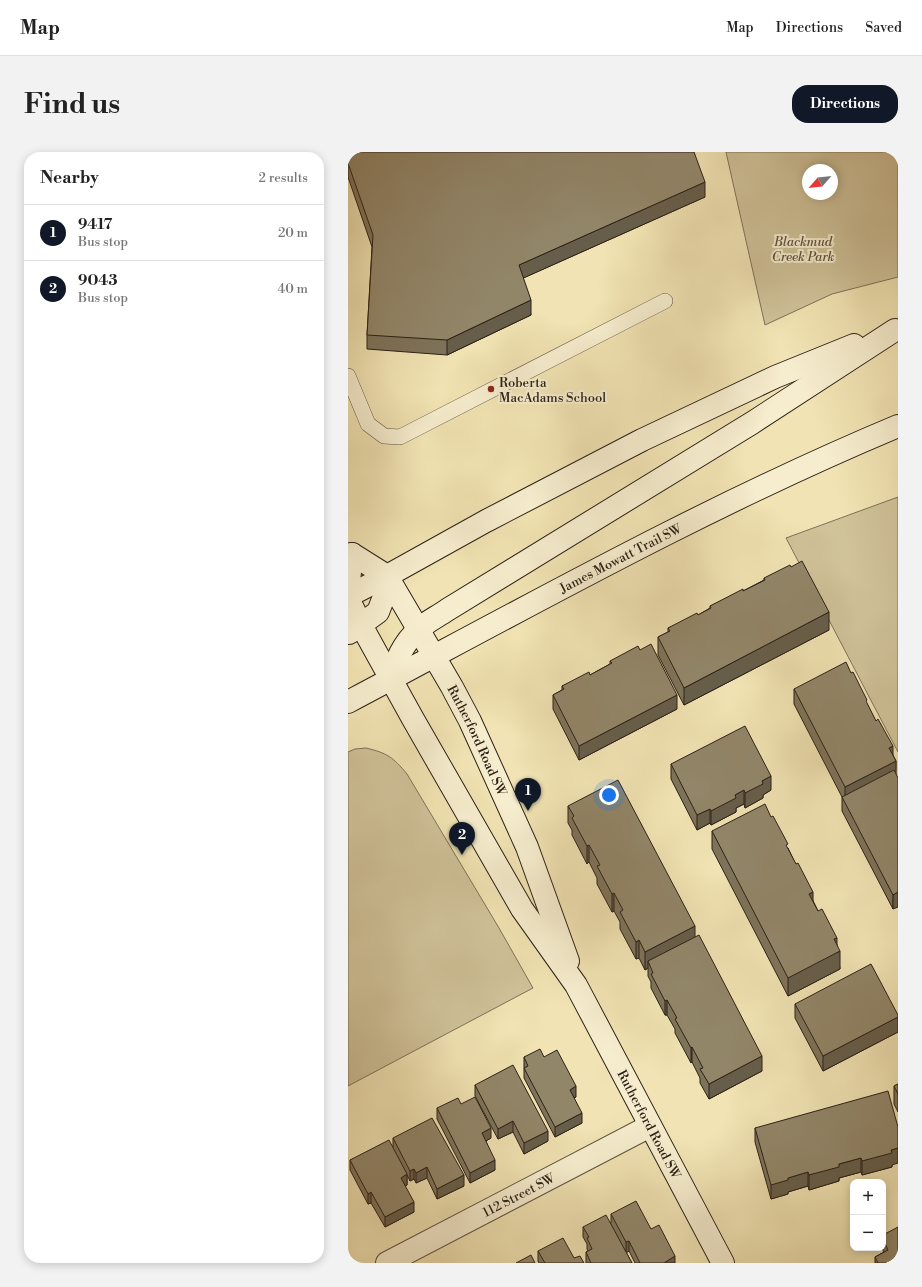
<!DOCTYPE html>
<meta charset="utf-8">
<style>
:root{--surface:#fff;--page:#f2f2f2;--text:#222;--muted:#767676;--line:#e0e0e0;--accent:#111827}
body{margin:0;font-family:"Libre Bodoni",serif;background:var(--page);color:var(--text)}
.controls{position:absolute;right:12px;bottom:12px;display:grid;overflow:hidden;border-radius:8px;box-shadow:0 2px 10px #0003}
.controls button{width:36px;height:36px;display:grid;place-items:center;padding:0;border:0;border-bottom:1px solid var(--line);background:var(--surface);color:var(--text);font:20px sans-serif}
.compass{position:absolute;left:454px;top:12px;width:36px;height:36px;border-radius:50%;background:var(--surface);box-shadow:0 2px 10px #0003;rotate:242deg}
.you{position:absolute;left:261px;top:643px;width:14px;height:14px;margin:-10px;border:3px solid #fff;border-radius:50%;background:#1a73e8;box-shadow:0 0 0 6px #1a73e833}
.badge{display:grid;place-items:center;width:26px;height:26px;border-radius:50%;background:var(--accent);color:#fff;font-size:13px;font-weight:700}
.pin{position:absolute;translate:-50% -33px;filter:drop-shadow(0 1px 2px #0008)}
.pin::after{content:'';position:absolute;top:21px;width:14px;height:12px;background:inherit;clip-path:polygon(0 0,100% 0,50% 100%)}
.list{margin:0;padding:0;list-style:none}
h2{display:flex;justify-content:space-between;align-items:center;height:52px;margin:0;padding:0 16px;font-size:17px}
h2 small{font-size:13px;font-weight:400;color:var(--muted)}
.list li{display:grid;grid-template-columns:26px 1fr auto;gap:12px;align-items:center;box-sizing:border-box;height:56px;padding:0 16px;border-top:1px solid var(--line)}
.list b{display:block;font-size:15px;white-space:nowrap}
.list p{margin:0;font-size:13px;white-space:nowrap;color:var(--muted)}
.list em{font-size:13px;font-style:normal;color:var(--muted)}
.map{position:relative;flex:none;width:550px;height:1111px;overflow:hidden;border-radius:16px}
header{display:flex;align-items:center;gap:24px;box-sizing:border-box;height:56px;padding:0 20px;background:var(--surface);border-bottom:1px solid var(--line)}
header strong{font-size:19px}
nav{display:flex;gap:22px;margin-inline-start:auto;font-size:14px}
.intro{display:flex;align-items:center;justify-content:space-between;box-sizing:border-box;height:96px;padding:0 24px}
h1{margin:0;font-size:28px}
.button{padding:10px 18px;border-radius:16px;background:var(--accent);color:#fff;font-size:14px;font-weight:700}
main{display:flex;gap:24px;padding:0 24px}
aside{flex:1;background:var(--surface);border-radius:16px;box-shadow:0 2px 10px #0003}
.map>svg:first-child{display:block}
</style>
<header>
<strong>Map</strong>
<nav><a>Map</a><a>Directions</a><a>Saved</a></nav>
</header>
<div class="intro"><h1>Find us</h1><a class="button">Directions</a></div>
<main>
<aside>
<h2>Nearby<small>2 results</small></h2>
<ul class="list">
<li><span class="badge">1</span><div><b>9417</b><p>Bus stop</p></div><em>20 m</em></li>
<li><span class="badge">2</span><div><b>9043</b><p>Bus stop</p></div><em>40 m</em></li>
</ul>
</aside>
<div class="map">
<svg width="550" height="1111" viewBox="0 0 550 1111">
<rect width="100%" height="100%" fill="#f1e3b3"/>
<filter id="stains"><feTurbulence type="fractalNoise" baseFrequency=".005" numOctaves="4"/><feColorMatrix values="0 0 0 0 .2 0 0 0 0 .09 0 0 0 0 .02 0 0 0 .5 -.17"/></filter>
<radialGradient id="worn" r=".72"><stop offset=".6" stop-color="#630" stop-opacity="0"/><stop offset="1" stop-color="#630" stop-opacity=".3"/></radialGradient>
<!-- green -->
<path fill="#d0c299" stroke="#7e7258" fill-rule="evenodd" d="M 378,0 L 550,0 L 550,125 L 484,142 L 417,173 ZM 460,18 L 484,18 L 484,42 L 460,42 Z
M 550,345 L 550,600 L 438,386 Z
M 18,596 C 39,601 45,605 59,622 L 151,776 L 185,836 L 0,934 L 0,600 L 7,597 Z"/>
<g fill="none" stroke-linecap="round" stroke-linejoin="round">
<!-- lane casing -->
<g stroke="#5d523f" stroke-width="16">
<path id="lane" d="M 0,224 L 20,272 L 36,284 L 52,285 L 317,149"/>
</g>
<!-- street casing -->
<g stroke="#5d523f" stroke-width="24">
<g id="street">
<path id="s1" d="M 39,1111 L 302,974"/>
</g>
</g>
<!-- secondary casing -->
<g stroke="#2c2118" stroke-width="24">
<g id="secondary">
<path id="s2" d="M 4,402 L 39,424 L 104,535 L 122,569 L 179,695 L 220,809"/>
<path d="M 0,438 L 4,402"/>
<path d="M 0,444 L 39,424 L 138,369 L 294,288 L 427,225 L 506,193"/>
<path id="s3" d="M 0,446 L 13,473 L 65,567 L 174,757 L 228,833 L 375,1111"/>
<path d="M 1,481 L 30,460 L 37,442 L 39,424"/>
<path d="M 42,527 C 48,509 55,491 70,478 C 78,470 89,465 99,458 L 404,271 L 547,178"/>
<path id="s4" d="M 0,550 C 181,454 361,353 550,274"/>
</g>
</g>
<!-- lane -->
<use href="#lane" stroke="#f6edce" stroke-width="15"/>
<!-- street -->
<use href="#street" stroke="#f6edce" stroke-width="22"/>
<!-- secondary -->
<use href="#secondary" stroke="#f6edce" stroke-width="22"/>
</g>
<!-- wall -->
<path fill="#7e735a" stroke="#2c2118" d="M 0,0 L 357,45 L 175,126 L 183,163 L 99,203 L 19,197 L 19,183 L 24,95 L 0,25 Z
M 416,426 L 481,478 L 336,553 L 310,503 L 310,485 L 320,480 L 320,476 L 350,463 L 362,456 L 362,454 L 395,439 L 416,428 Z
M 262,509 L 329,557 L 231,608 L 205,557 L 205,543 L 214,538 L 214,534 L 242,523 L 262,512 Z
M 446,537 L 519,552 L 548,609 L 545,757 L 494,659 L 494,645 L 446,552 Z
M 323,612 L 423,638 L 415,643 L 415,646 L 397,656 L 396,652 L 388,656 L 388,660 L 363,673 L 362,671 L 349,678 L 323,627 Z
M 220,654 L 347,785 L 414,919 L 361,947 L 352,931 L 352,926 L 344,910 L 343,911 L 327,881 L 327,877 L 319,863 L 317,863 L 303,836 L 303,830 L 300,824 L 300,816 L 297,818 L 291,806 L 288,807 L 272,777 L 272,770 L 266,759 L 264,760 L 249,732 L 249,726 L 241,710 L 239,712 L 224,683 L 224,678 L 220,671 Z
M 364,679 L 440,696 L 470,759 L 489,793 L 492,817 L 440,844 L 364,697 Z
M 447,852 L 550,863 L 550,880 L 475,919 L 447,866 Z
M 176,905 L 196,905 L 228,945 L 226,946 L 234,971 L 207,985 L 176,926 Z
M 550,932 L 550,960 L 546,952 L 546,934 Z
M 127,933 L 200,989 L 176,1002 L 165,980 L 150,987 L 127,944 Z
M 89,956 L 143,986 L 138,989 L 147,1018 L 122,1031 L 89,967 Z
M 407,976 L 544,1013 L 544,1015 L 514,1023 L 513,1020 L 491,1026 L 491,1029 L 461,1038 L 460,1034 L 440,1040 L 440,1042 L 423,1047 L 407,990 Z
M 45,986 L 116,1034 L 89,1047 L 79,1026 L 68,1031 L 66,1027 L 62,1029 L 59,1023 L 59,1033 L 57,1034 L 66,1060 L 37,1075 L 23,1051 L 20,1052 L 2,1018 L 2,1008 L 45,995 Z
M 263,1062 L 303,1077 L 327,1111 L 287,1111 L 281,1099 L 278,1100 L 284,1111 L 238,1111 L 238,1100 L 240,1099 L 239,1097 L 239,1092 L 235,1085 L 235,1075 L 263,1071 Z
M 535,1083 L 550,1111 L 527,1111 L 527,1105 L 536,1100 L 534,1096 L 535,1096 Z
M 190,1099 L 226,1106 L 236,1111 L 191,1111 L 190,1109 Z"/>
<!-- shaded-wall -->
<path fill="#665e4a" stroke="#2c2118" d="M 357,30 L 357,45 L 171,128 L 171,113 Z
M 183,148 L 183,163 L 99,203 L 99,188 Z
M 481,460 L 481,478 L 336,553 L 336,536 Z
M 329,543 L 329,557 L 231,608 L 231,594 Z
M 545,594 L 545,609 L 541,596 Z
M 548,609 L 548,623 L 497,650 L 497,635 Z
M 423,624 L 423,638 L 415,643 L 415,646 L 397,656 L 397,641 L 414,629 Z
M 396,638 L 396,652 L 388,656 L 388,660 L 363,673 L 363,659 L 387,643 Z
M 362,657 L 362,671 L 349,678 L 349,663 Z
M 241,693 L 241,710 L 239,712 L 239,694 Z
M 465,740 L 465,757 L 461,742 Z
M 550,740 L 550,755 L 545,757 L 545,743 Z
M 266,741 L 266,759 L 264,760 L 264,742 Z
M 347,774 L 347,792 L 300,809 L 300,816 L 297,818 L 297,800 Z
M 489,786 L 489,801 L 492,799 L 492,817 L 440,844 L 440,826 L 486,787 Z
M 291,788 L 291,806 L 288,807 L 288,790 Z
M 319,848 L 319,863 L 317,863 L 317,849 Z
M 550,865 L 550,880 L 475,919 L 475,904 Z
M 344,895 L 344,910 L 343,911 L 343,896 Z
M 414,904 L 414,919 L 361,947 L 361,932 Z
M 228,934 L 228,945 L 222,948 L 222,938 Z
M 234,961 L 234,971 L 207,985 L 207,975 Z
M 165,969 L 165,980 L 150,987 L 150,977 Z
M 143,976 L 143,986 L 134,991 L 134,981 Z
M 200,979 L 200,989 L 176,1002 L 176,991 Z
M 550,996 L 550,1011 L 544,1013 L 544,1015 L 514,1023 L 514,1009 Z
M 513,1006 L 513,1020 L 491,1026 L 491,1029 L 461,1038 L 461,1023 L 491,1012 Z
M 147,1008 L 147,1018 L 122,1031 L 122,1021 Z
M 79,1015 L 79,1026 L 68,1031 L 68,1021 Z
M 66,1017 L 66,1027 L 62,1029 L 62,1019 Z
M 460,1020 L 460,1034 L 440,1040 L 440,1042 L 423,1047 L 423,1033 L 440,1026 Z
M 59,1022 L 59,1033 L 53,1036 L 53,1026 Z
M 116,1023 L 116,1034 L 89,1047 L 89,1037 Z
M 23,1040 L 23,1051 L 20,1052 L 20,1042 Z
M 66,1050 L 66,1060 L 37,1075 L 37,1065 Z
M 281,1089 L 281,1099 L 278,1101 L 278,1090 Z
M 327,1104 L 327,1111 L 316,1111 Z"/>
<!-- building -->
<path fill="#928669" stroke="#2c2118" d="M 0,0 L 346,0 L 357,30 L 171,113 L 183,148 L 99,188 L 19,183 L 25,83 L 0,11 Z
M 454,409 L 481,460 L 336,536 L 310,485 L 322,479 L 320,476 L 349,461 L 350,463 L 363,456 L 362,454 L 395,437 L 395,439 L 417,428 L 416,426 L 442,413 L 443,415 Z
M 303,492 L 329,543 L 231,594 L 205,543 L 216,537 L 214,534 L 241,520 L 242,523 L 264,511 L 262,509 L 290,494 L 292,498 Z
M 498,510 L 503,521 L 505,520 L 519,548 L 518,549 L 528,569 L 530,567 L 545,594 L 541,596 L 548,609 L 497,635 L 446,537 Z
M 397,574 L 423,624 L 414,629 L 415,632 L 397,641 L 396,638 L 387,643 L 388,646 L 363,659 L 362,657 L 349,663 L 323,612 Z
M 546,618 L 550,626 L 550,740 L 545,743 L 494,645 Z
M 270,628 L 347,774 L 297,800 L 291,788 L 288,790 L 272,760 L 275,758 L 266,741 L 264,742 L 249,714 L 252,713 L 241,693 L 239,694 L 224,666 L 226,664 L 220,654 Z
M 417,652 L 423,665 L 425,664 L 440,692 L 438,693 L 448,712 L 450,711 L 465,740 L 461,742 L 470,759 L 474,757 L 489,786 L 486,787 L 492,799 L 440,826 L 364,679 Z
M 351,783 L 414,904 L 361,932 L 352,917 L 355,916 L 344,895 L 343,896 L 327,867 L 329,866 L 319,848 L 317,849 L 303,822 L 305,821 L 300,809 Z
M 523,812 L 550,863 L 550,865 L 475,904 L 447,852 Z
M 192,897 L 196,905 L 209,898 L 228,934 L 222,938 L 234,961 L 207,975 L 176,916 L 180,914 L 176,905 Z
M 165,913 L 200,979 L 176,991 L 165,969 L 150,977 L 127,933 Z
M 550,932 L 550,942 L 546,934 Z
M 540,939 L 550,975 L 550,996 L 543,998 L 544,1001 L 514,1009 L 513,1006 L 491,1012 L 491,1015 L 461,1023 L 460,1020 L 440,1026 L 440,1028 L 423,1033 L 407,976 Z
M 127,945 L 143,976 L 134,981 L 147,1008 L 122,1021 L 89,956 L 110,946 L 113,952 Z
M 84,966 L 116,1023 L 89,1037 L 79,1015 L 68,1021 L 66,1017 L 62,1019 L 45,986 Z
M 41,988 L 59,1022 L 53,1026 L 66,1050 L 37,1065 L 23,1040 L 20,1042 L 2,1008 Z
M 288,1049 L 303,1077 L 311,1073 L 327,1104 L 316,1111 L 292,1111 L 281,1089 L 278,1090 L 263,1062 Z
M 258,1063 L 284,1111 L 243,1111 L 238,1100 L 244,1097 L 239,1086 L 241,1085 L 235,1075 Z
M 550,1075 L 550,1111 L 530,1111 L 527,1105 L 540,1098 L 535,1087 L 535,1083 Z
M 215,1086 L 226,1106 L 232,1104 L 236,1111 L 197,1111 L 190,1099 Z
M 183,1103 L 187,1111 L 168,1111 Z"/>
<!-- markers -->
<circle fill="#8f2418" stroke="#f6edce" stroke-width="1.5" cx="143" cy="237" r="4"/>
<g text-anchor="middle" stroke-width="4" stroke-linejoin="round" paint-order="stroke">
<!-- park labels -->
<g font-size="13" font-style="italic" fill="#5d513f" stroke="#f6edce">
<text x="455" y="94">Blackmud<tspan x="455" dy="15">Creek Park</tspan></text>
</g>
<!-- poi labels -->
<g font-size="13" fill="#2c2118" stroke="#f6edce" text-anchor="start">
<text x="151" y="235">Roberta<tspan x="151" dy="15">MacAdams School</tspan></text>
</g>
<!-- street labels -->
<g font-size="13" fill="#2c2118" stroke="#f6edce">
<text dy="5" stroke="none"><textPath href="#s4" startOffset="308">James Mowatt Trail SW</textPath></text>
<text dy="5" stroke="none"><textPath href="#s2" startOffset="229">Rutherford Road SW</textPath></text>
<text dy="5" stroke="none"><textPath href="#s3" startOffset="607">Rutherford Road SW</textPath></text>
<text dy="5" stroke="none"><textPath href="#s1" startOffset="148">112 Street SW</textPath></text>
</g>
</g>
<rect width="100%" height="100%" filter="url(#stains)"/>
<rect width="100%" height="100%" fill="url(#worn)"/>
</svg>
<div class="controls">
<button>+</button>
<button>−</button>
</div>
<svg class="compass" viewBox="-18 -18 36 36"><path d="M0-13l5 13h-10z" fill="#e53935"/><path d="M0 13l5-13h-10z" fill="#767676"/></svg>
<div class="you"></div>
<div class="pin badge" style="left:180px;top:659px">1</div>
<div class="pin badge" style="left:114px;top:703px">2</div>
</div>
</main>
